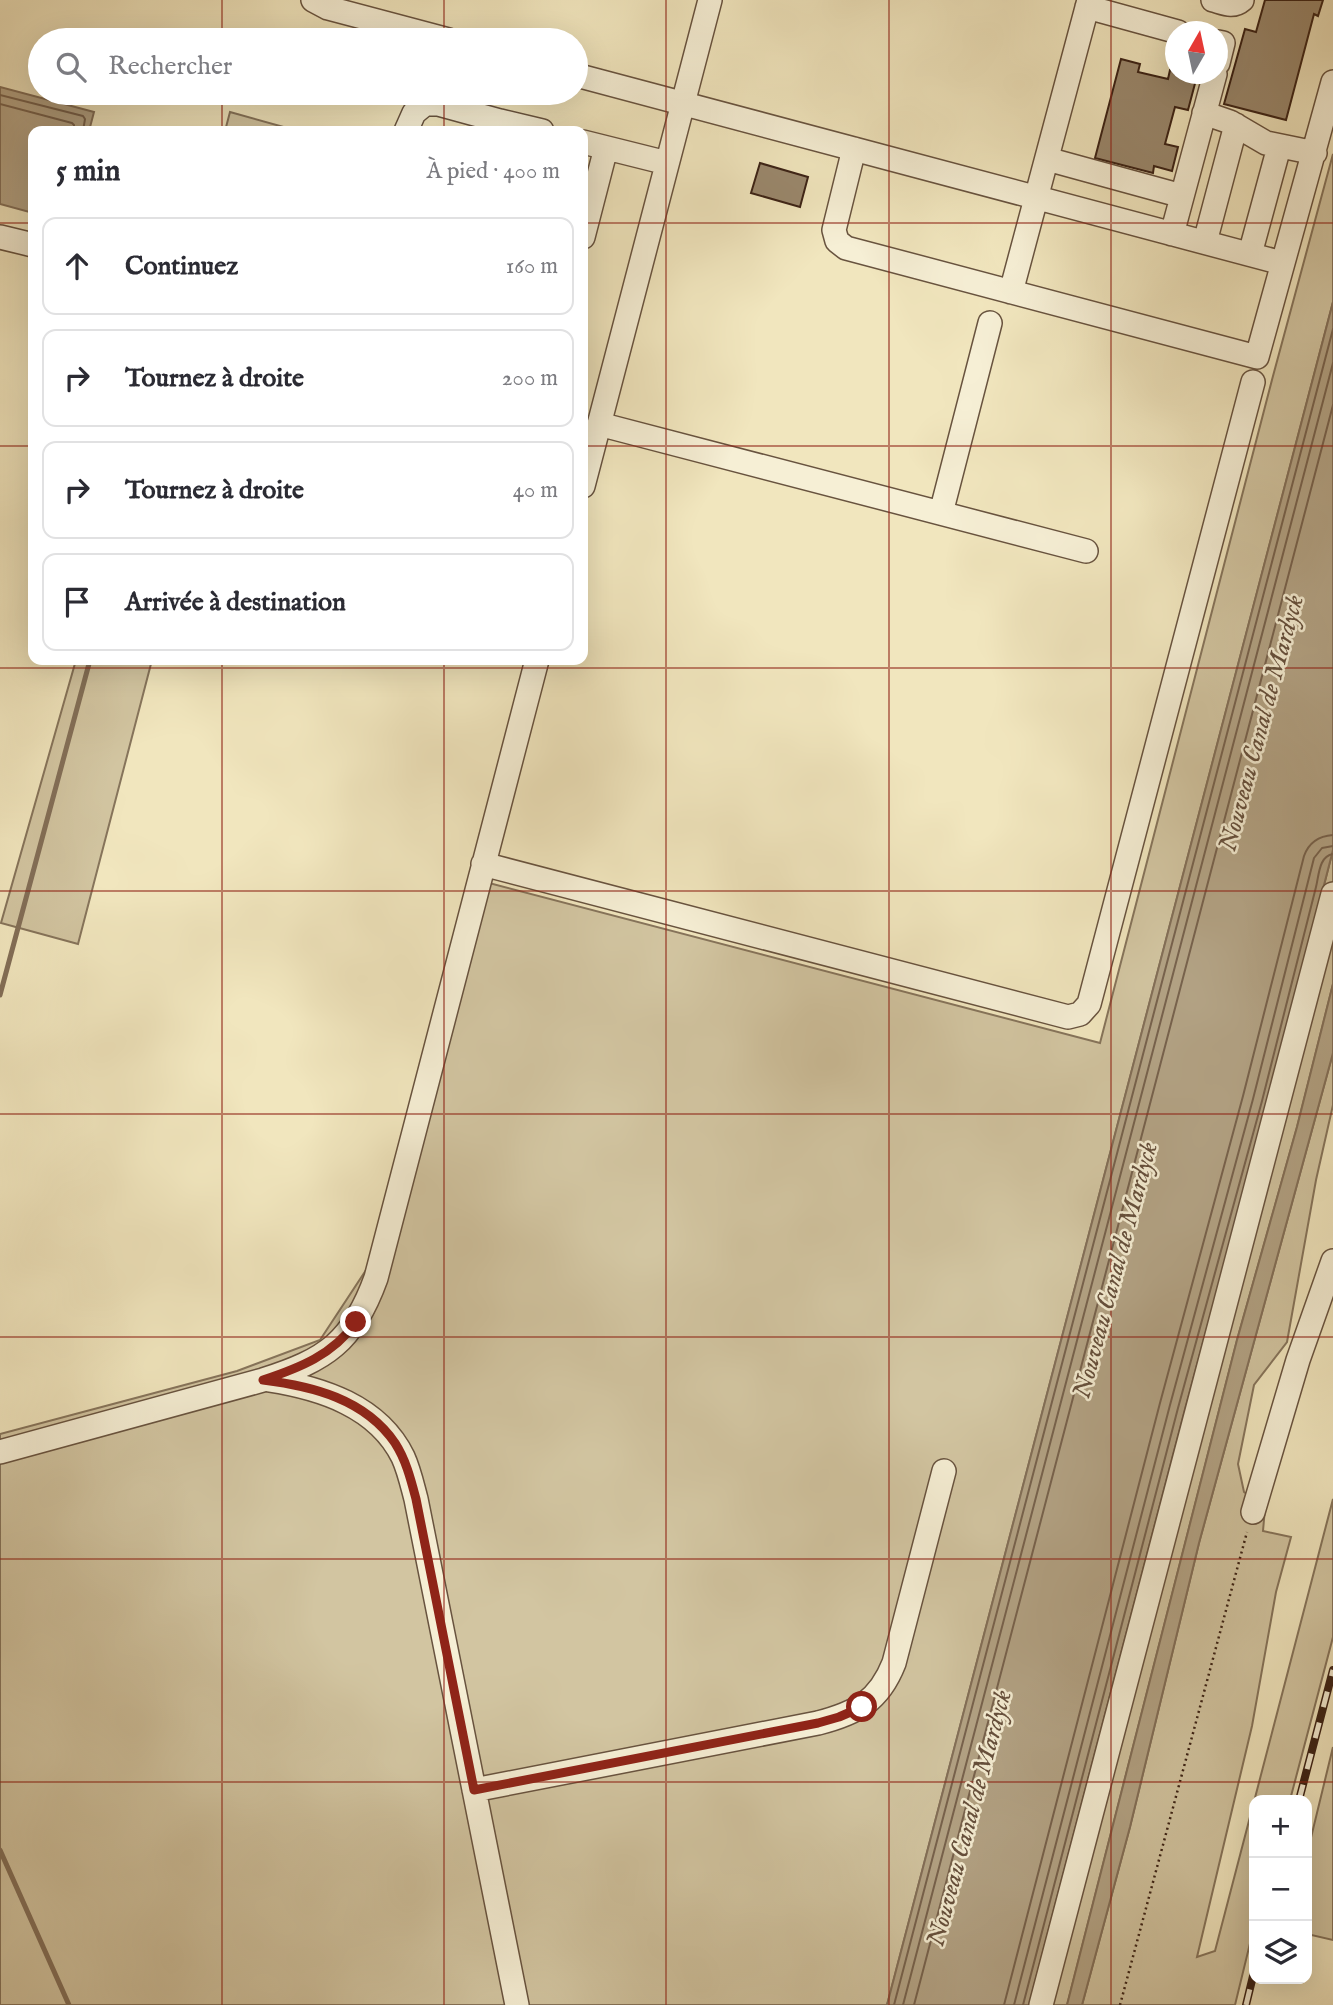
<!DOCTYPE html>
<html lang="fr">
<meta charset="utf-8">
<style>
:root{--surface:#fff;--page:#f7f7f7;--text:#2b2b33;--muted:#7c7c81;--line:#e1e1e2}
body{margin:0;font-family:"IM FELL English",serif;background:var(--page);color:var(--text)}
.controls{position:absolute;right:21px;bottom:21px;display:grid;overflow:hidden;border-radius:14px;box-shadow:0 7px 28px #0002}
.controls button{width:63px;height:63px;display:grid;place-items:center;padding:0;border:0;border-bottom:2px solid var(--line);background:var(--surface);color:var(--text);font:35px sans-serif}
.compass{position:absolute;left:1165px;top:21px;width:63px;height:63px;border-radius:50%;background:var(--surface);box-shadow:0 7px 28px #0002;rotate:9deg}
.stop{position:absolute;width:21px;height:21px;margin:-16px;border:5px solid #8f2418;border-radius:50%;background:#fff}
.stop.end{background:#8f2418;border-color:#fff;box-shadow:0 2px 7px #0008}
.list{margin:0;padding:0;list-style:none}
h2{display:flex;justify-content:space-between;align-items:center;height:91px;margin:0;padding:0 28px;font-size:30px}
h2 small{font-size:23px;font-weight:400;color:var(--muted)}
.list li{display:grid;grid-template-columns:46px 1fr auto;gap:21px;align-items:center;box-sizing:border-box;height:98px;margin:0 14px 14px;padding:0 14px;border:2px solid var(--line);border-radius:14px}
.list b{display:block;font-size:26px;white-space:nowrap}
.list em{font-size:23px;font-style:normal;color:var(--muted)}
.icon{flex:none;width:38px;height:38px;fill:none;stroke:currentColor;stroke-width:2;stroke-linecap:round;stroke-linejoin:round}
.map{position:relative;flex:none;width:1333px;height:2005px;overflow:hidden}
.search{position:absolute;background:var(--surface);box-shadow:0 7px 28px #0002;left:28px;top:28px;width:560px;height:77px;display:flex;align-items:center;gap:18px;box-sizing:border-box;padding:0 24px;border-radius:38px;color:var(--muted);font-size:26px}
.panel{position:absolute;background:var(--surface);box-shadow:0 7px 28px #0002;left:28px;top:126px;width:560px;height:539px;border-radius:14px}
.map>svg:first-child{display:block}
</style>
<div class="map">
<svg width="1333" height="2005" viewBox="0 0 1333 2005">
<rect width="100%" height="100%" fill="#f1e6be"/>
<filter id="stains"><feTurbulence type="fractalNoise" baseFrequency=".00286" numOctaves="4"/><feColorMatrix values="0 0 0 0 .2 0 0 0 0 .09 0 0 0 0 .02 0 0 0 .5 -.17"/></filter>
<radialGradient id="worn" r=".72"><stop offset=".6" stop-color="#630" stop-opacity="0"/><stop offset="1" stop-color="#630" stop-opacity=".3"/></radialGradient>
<!-- green -->
<path fill="#d2c5a1" stroke="#86745b" stroke-width="2" d="M 230,112 L 298,131 L 225,131 Z
M 1333,154 L 1333,302 L 887,2005 L 0,2005 L 0,1434 L 237,1371 L 320,1340 L 370,1264 L 470,878 L 1100,1043 L 1273,376 Z
M 76,660 L 152,660 L 78,944 L 1,923 Z
M 1333,850 L 1333,984 L 1297,1127 L 1237,1340 L 1067,2005 L 1029,2005 L 1185,1409 L 1268,1103 Z
M 1333,1053 L 1333,1105 L 1316,1180 L 1287,1342 L 1254,1385 L 1238,1464 L 1244,1492 L 1265,1508 L 1263,1531 L 1291,1537 L 1276,1592 L 1252,1726 L 1197,1957 L 1215,1951 L 1333,1499 L 1333,1637 L 1290,1800 L 1254,1800 L 1254,1927 L 1235,2005 L 1082,2005 L 1130,1827 L 1199,1543 Z
M 1333,1747 L 1333,1940 L 1307,1934 L 1307,1854 Z"/>
<!-- water -->
<path fill="#b3a385" stroke="#836f58" stroke-width="2" d="M 0,87 L 94,112 L 89,131 L 33,131 L 33,213 L 0,204 Z
M 1333,302 L 1333,850 L 1268,1103 L 1185,1409 L 1029,2005 L 887,2005 Z
M 1333,984 L 1333,1053 L 1199,1543 L 1130,1827 L 1082,2005 L 1067,2005 L 1237,1340 L 1297,1127 Z"/>
<g fill="none" stroke-linecap="round" stroke-linejoin="round">
<!-- shore -->
<path stroke="#77624d" stroke-width="2" d="M 0,95 L 83,116 L 85,119 L 83,131
M 0,104 L 72,123 L 74,125 L 74,131
M 894,2005 L 1333,329
M 903,2005 L 1333,363
M 914,2005 L 1333,405
M 1004,2005 L 1160,1403 L 1243,1096 L 1304,856 C 1309,842 1319,836 1333,835
M 1014,2005 L 1170,1405 L 1253,1099 L 1314,858 L 1322,848 L 1333,846
M 1023,2005 L 1178,1408 L 1262,1101 L 1316,887 C 1319,875 1319,856 1333,854"/>
<!-- stream -->
<path stroke="#836f58" stroke-width="5" d="M 0,995 L 90,660
M 0,1850 L 69,2005"/>
</g>
<!-- building -->
<path fill="#9a886d" stroke="#3b2215" stroke-width="2" d="M 1265,0 L 1323,0 L 1318,16 L 1314,14 L 1286,120 L 1224,104 L 1245,29 L 1256,32 Z
M 1121,59 L 1140,64 L 1138,72 L 1168,79 L 1170,70 L 1175,71 L 1175,74 L 1197,76 L 1188,110 L 1175,107 L 1165,144 L 1178,147 L 1172,171 L 1154,166 L 1153,173 L 1095,158 Z
M 760,163 L 808,177 L 800,207 L 751,193 Z"/>
<g fill="none" stroke-linecap="round" stroke-linejoin="round">
<!-- minor casing -->
<g stroke="#68533f" stroke-width="26">
<path id="minor" d="M 313,0 L 328,8 L 449,40
M 1213,0 C 1224,3 1233,8 1242,0
M 1087,7 L 1178,32
M 1218,42 L 1223,43 L 1218,63
M 576,75 L 1282,263
M 1204,113 L 1230,122 L 1266,143 L 1315,153
M 406,131 L 414,113 L 425,104 L 438,104 L 500,121
M 498,131 L 500,121 L 542,131
M 583,142 L 667,163
M 854,149 L 834,230 L 837,241 L 846,248 L 1257,357 L 1333,82
M 1047,159 L 1182,196
M 1172,234 L 1215,74
M 0,237 L 33,245
M 583,237 L 606,148
M 1205,242 L 1236,125
M 1250,254 L 1279,147
M 1011,292 L 1089,0
M 599,424 L 1086,551
M 583,486 L 710,0
M 941,513 L 990,323
M 483,864 L 1068,1017 L 1080,1014 L 1089,1004 L 1253,382
M 269,1380 C 321,1388 378,1406 403,1457 C 409,1470 412,1484 416,1499 L 517,2005
M 0,1452 L 263,1380 C 326,1360 353,1342 376,1278 L 537,660
M 1253,1512 L 1298,1360 L 1333,1261
M 474,1790 L 818,1723 C 857,1713 879,1701 894,1663 L 944,1471
M 1041,2005 C 1138,1634 1237,1264 1333,894"/>
</g>
<!-- path -->
<path stroke="#3b2215" stroke-width="2.5" stroke-dasharray="2 3.5" stroke-linecap="butt" d="M 1120,2005 L 1247,1532"/>
<!-- minor -->
<use href="#minor" stroke="#f6efd5" stroke-width="23"/>
<!-- rail casing -->
<g stroke="#3b2215" stroke-width="8">
<path id="rail" d="M 1299,1800 L 1333,1670
M 1246,2005 L 1254,1972"/>
</g>
<!-- rail -->
<use href="#rail" stroke="#f6efd5" stroke-width="5" stroke-dasharray="16" stroke-linecap="butt"/>
</g>
<g fill="none" stroke-linecap="round" stroke-linejoin="round">
<!-- route -->
<path stroke="#8f2418" stroke-width="9" d="M 356,1322 C 333,1355 299,1368 263,1380 C 312,1386 365,1399 395,1443 C 406,1460 411,1480 416,1499 L 474,1790 L 818,1723 L 839,1717 L 862,1707"/>
</g>
<!-- grid -->
<path fill="none" stroke="#8f2418" stroke-width="2" stroke-opacity="0.55" d="M 222,0 L 222,40M 444,0 L 444,40M 666,0 L 666,2005M 889,0 L 889,2005M 1111,0 L 1111,2005M 222,93 L 222,131M 444,93 L 444,131M 0,223 L 33,223M 583,223 L 1333,223M 0,446 L 33,446M 583,446 L 1333,446M 222,660 L 222,2005M 444,660 L 444,2005M 0,668 L 1333,668M 0,891 L 1333,891M 0,1114 L 1333,1114M 0,1337 L 1333,1337M 0,1559 L 1333,1559M 0,1782 L 1333,1782"/>
<g text-anchor="middle" stroke-width="5" stroke-linejoin="round" paint-order="stroke">
<!-- water labels -->
<g font-size="26" font-style="italic" fill="#654f3c" stroke="#f6efd5">
<text transform="translate(1260 723) rotate(-75)" y="9">Nouveau Canal de Mardyck</text>
<text transform="translate(1114 1270) rotate(-75)" y="9">Nouveau Canal de Mardyck</text>
<text transform="translate(968 1818) rotate(-75)" y="9">Nouveau Canal de Mardyck</text>
</g>
</g>
<rect width="100%" height="100%" filter="url(#stains)"/>
<rect width="100%" height="100%" fill="url(#worn)"/>
</svg>
<div class="controls">
<button>+</button>
<button>−</button>
<button><svg class="icon" aria-label="layers" viewBox="0 0 24 24"><path d="M12 4l9 5-9 5-9-5zM3 14l9 5 9-5"/></svg></button>
</div>
<svg class="compass" viewBox="-18 -18 36 36"><path d="M0-13l5 13h-10z" fill="#e53935"/><path d="M0 13l5-13h-10z" fill="#7c7c81"/></svg>
<div class="stop" style="left:862px;top:1707px"></div>
<div class="stop end" style="left:356px;top:1322px"></div>
<div class="search"><svg class="icon" aria-label="search" viewBox="0 0 24 24"><circle cx="10" cy="10" r="6"/><path d="M15 15l6 6"/></svg>Rechercher</div>
<section class="panel">
<h2>5 min<small>À pied · 400 m</small></h2>
<ul class="list">
<li><svg class="icon" aria-label="ahead" viewBox="0 0 24 24"><path d="M12 20V5M6 11l6-6 6 6"/></svg><div><b>Continuez</b></div><em>160 m</em></li>
<li><svg class="icon" aria-label="right" viewBox="0 0 24 24"><path d="M7 20v-9h11M14 6l5 5-5 5"/></svg><div><b>Tournez à droite</b></div><em>200 m</em></li>
<li><svg class="icon" aria-label="right" viewBox="0 0 24 24"><path d="M7 20v-9h11M14 6l5 5-5 5"/></svg><div><b>Tournez à droite</b></div><em>40 m</em></li>
<li><svg class="icon" aria-label="arrive" viewBox="0 0 24 24"><path d="M6 21V4h12l-3 4 3 4H6"/></svg><div><b>Arrivée à destination</b></div></li>
</ul>
</section>
</div>
